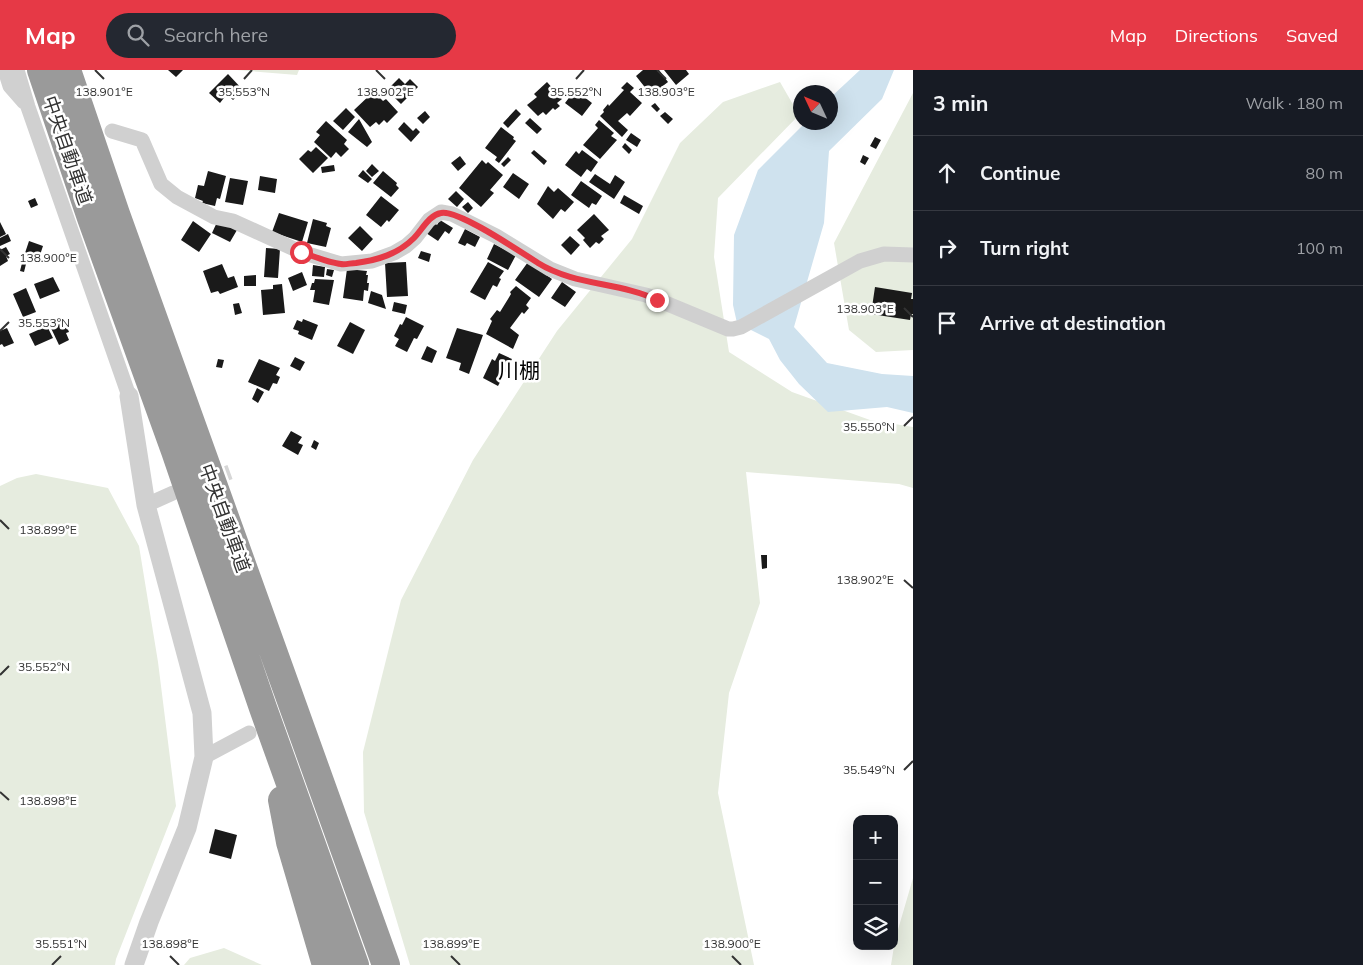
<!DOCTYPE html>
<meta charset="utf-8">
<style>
:root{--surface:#171b24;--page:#242831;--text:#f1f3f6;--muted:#9ea1a6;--line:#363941;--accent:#e63946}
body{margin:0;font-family:Mulish,"Noto Sans JP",sans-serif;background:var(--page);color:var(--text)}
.controls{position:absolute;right:15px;bottom:15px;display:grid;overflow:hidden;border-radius:10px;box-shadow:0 5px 20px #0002}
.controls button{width:45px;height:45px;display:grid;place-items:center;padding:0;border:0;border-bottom:1px solid var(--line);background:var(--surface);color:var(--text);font:25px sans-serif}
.compass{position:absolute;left:793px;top:15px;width:45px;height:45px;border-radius:50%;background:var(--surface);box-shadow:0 5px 20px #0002;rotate:314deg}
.stop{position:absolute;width:15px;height:15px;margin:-11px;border:4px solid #e63946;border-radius:50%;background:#fff}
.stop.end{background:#e63946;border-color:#fff;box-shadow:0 1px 5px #0008}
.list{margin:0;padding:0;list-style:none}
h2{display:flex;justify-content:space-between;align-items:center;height:65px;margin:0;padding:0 20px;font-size:21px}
h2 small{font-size:16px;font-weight:400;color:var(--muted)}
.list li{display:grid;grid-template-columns:32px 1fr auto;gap:15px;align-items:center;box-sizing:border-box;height:75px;padding:0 20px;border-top:1px solid var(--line)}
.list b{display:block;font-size:19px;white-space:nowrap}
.list em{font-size:16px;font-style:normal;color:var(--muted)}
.icon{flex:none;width:28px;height:28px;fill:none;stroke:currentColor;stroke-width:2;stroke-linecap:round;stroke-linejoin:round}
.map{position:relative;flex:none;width:913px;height:895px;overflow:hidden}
header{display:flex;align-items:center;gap:30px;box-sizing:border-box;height:70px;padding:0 25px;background:var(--accent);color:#fff}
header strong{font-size:24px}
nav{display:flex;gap:28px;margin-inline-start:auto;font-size:18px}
.search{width:350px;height:45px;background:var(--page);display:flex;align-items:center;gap:12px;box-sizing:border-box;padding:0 18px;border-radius:28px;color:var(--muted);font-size:19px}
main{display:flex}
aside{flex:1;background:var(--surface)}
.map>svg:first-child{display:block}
</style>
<header>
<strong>Map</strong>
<div class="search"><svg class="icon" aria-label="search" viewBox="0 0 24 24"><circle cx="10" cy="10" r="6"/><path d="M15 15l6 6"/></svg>Search here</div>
<nav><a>Map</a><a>Directions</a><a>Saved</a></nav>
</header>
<main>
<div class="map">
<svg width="913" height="895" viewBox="0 0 913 895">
<rect width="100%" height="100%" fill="#fff"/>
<!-- green -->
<path fill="#e6ecdf" d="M 237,0 L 299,0 L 297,5 Z
M 780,12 L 799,45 L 718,128 L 714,187 L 729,282 L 792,322 L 870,350 L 913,357 L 913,418 L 899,414 L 746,402 L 760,533 L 729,623 L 718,723 L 754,895 L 410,895 L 364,742 L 363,682 L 401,530 L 473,390 L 557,261 L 632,169 L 680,73 L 723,32 Z
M 913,23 L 913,280 L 876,282 L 849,260 L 834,173 Z
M 36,404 L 108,418 L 139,476 L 158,592 L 176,736 L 116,889 L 115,895 L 0,895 L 0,416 L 17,408 Z
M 913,808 L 913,895 L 891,895 L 895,870 Z
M 224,878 L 262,895 L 184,895 L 190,888 Z"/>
<!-- water -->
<path fill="#cfe2ee" d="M 860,0 L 894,0 L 882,29 L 829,81 L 824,153 L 794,257 L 827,293 L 882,304 L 913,306 L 913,343 L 887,337 L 828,342 L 799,314 L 780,290 L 769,269 L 737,253 L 733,235 L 734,165 L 758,100 L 805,53 L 831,52 L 831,27 Z"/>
<!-- building -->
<path fill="#1a1a1a" d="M 168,0 L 183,0 L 176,7 Z
M 643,0 L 659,0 L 668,12 L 651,25 L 636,6 Z
M 664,0 L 686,0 L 689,4 L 676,15 Z
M 228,4 L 243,20 L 233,30 L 227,24 L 220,33 L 209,23 Z
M 399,8 L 405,14 L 410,9 L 418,17 L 401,34 L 387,20 Z
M 547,12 L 562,29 L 557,33 L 560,36 L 555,40 L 553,38 L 546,45 L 543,42 L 538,46 L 527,35 L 537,27 L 534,24 Z
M 627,12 L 634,18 L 630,22 L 642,33 L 630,46 L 627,43 L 618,51 L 628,60 L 622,67 L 600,46 L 604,42 L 603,40 L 608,34 L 609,36 L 624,20 L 621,18 Z
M 575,20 L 592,33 L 582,46 L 565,33 Z
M 372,23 L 377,28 L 379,27 L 383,31 L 386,29 L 398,42 L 387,53 L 384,50 L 379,55 L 376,52 L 370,57 L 354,40 Z
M 655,33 L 660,39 L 657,42 L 651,36 Z
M 346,38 L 355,47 L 343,60 L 333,51 Z
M 516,39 L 521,44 L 508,58 L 503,53 Z
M 425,41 L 430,47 L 423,54 L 417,48 Z
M 665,42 L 673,49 L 668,54 L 660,46 Z
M 530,48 L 542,59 L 537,64 L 525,53 Z
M 359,49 L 372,72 L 367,77 L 348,62 Z
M 599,50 L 614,63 L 611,66 L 617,70 L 600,89 L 583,75 L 598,58 L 595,55 Z
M 326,51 L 347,70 L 344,74 L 349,79 L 341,87 L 336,82 L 331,88 L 314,72 L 320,65 L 316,62 Z
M 404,52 L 413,61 L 416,58 L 420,62 L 411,72 L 398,59 Z
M 501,57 L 514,67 L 513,69 L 516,71 L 499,93 L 495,90 L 497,87 L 485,78 Z
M 631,63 L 641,70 L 637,77 L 626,70 Z
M 875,67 L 881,70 L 876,79 L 870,76 Z
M 625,73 L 632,80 L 629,84 L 622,77 Z
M 316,77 L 328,88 L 313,103 L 299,89 L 308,80 L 311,82 Z
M 534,80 L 547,91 L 544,95 L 531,83 Z
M 582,80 L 598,92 L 591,102 L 587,99 L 581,107 L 565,95 L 576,81 L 579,84 Z
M 863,85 L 869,88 L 865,95 L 860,92 Z
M 460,86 L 466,94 L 458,101 L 451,93 Z
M 508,87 L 511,90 L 504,97 L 501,94 Z
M 482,90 L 486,94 L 488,92 L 503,105 L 490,120 L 494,123 L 481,137 L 459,118 Z
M 372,94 L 379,101 L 372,107 L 366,101 Z
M 334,95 L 335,101 L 322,103 L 321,97 Z
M 363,100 L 372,109 L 368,113 L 358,106 Z
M 208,101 L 226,106 L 220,129 L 217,128 L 215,136 L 202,133 L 203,131 L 195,128 L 198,115 L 204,116 Z
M 383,101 L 397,113 L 396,115 L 399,118 L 391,127 L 373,113 Z
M 513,103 L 529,114 L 519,129 L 503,117 Z
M 595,104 L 610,114 L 615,105 L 625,112 L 614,129 L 589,112 Z
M 260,106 L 277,109 L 275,123 L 258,120 Z
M 230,108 L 248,111 L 243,135 L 225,132 Z
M 581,111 L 602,126 L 596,135 L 592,133 L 589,138 L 571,125 Z
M 548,116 L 554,122 L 558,118 L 574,132 L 565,142 L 561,139 L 553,149 L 537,134 Z
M 456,121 L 464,129 L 457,137 L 448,129 Z
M 624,125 L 643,136 L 639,144 L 620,133 Z
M 381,126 L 399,140 L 389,152 L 387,150 L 381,157 L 366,145 Z
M 35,128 L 38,135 L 31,138 L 28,131 Z
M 468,132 L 473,138 L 468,143 L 462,137 Z
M 279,143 L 308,152 L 302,172 L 272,162 Z
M 594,144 L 609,160 L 601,166 L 604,169 L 599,174 L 596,172 L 590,178 L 583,170 L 585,168 L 577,160 Z
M 313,149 L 327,153 L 326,156 L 331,158 L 326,177 L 307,173 Z
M 218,150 L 237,160 L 230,172 L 212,163 Z
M 440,150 L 453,158 L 449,164 L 445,161 L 438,171 L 426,163 L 434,152 L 437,155 Z
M 193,151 L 211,164 L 199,182 L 181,170 Z
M 0,152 L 6,164 L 0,167 Z
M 360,156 L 373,169 L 362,181 L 348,168 Z
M 465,159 L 480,167 L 475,177 L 467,173 L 465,176 L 458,173 Z
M 8,164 L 11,171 L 0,176 L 0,168 Z
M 570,166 L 580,175 L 571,185 L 561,175 Z
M 29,171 L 43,176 L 39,188 L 25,183 Z
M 494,174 L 516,185 L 508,200 L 487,189 Z
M 6,177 L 10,184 L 6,186 L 8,191 L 0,196 L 0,180 Z
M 266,178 L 280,179 L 278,208 L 264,207 Z
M 421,181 L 431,184 L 429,192 L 418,188 Z
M 23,189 L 27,190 L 24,202 L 20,201 Z
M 406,192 L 408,226 L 387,227 L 385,193 Z
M 488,192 L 504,201 L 499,208 L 501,209 L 497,217 L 493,215 L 485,230 L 470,222 Z
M 528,192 L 552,209 L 539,227 L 515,210 Z
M 222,194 L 228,208 L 234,206 L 238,217 L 220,224 L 218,221 L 211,223 L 203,201 Z
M 313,195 L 325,197 L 324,207 L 312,206 Z
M 327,199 L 334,200 L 332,207 L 326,205 Z
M 347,199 L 367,201 L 366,205 L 368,205 L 367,213 L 369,213 L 368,221 L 364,220 L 363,231 L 343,228 Z
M 302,202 L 307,215 L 293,221 L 288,208 Z
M 256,205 L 256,216 L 244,216 L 244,206 Z
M 53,207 L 60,221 L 40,229 L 34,214 Z
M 315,209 L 334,210 L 329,235 L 313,232 L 315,220 L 310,220 L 312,213 L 314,213 Z
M 562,212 L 576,222 L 565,237 L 551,228 Z
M 282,214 L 285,243 L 263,245 L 261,220 L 273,219 L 273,215 Z
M 516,216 L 531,228 L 526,235 L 529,238 L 524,244 L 522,242 L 510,258 L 519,265 L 513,279 L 486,264 L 492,251 L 490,249 L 497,240 L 500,242 L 511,224 L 510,222 Z
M 875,217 L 912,223 L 911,229 L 913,229 L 913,244 L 911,244 L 910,250 L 871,244 Z
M 26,218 L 36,242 L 23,247 L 13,224 Z
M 371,221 L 382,225 L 386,239 L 368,233 Z
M 394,232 L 407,235 L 405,244 L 392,241 Z
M 239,233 L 242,243 L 235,245 L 233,234 Z
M 406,247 L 424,256 L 417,269 L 414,268 L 407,282 L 395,276 L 399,269 L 394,266 L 400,254 L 402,255 Z
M 303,249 L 318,255 L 312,270 L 298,264 L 299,261 L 293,259 L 297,250 L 302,252 Z
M 64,250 L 69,262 L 66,263 L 69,270 L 59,275 L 50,256 Z
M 350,252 L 365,260 L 353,284 L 337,276 Z
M 47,256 L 53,268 L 35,276 L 29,264 Z
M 7,258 L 14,273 L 4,277 L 2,274 L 0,275 L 0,261 Z
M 457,258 L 483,265 L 469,304 L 459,300 L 461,293 L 446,288 Z
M 427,276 L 437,281 L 432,293 L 421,289 Z
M 499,283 L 512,289 L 498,316 L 483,308 L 492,289 L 495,291 Z
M 295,287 L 305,292 L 300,301 L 290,296 Z
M 218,289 L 224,290 L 222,298 L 216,297 Z
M 259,289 L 280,298 L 276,305 L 280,307 L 277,314 L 273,313 L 269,321 L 248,312 Z
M 257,318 L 264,322 L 258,333 L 252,329 Z
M 291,361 L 302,367 L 298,373 L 303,375 L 298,385 L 282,376 Z
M 314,370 L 319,373 L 316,380 L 311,377 Z
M 761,485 L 767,485 L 767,498 L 762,499 Z
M 215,759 L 237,765 L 231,789 L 209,783 Z"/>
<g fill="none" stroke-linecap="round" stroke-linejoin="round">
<!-- minor-tunnel -->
<path stroke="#d6d6d6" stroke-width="15" stroke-dasharray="15 8" stroke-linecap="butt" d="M 205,411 L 230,402"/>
<!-- minor -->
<path stroke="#d0d0d0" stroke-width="15" d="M 5,0 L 10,16 L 24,32
M 17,0 L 28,37 L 129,326
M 112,61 L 142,70 L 161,114 L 177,127 L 214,147 L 233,151 L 301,182 L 341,194 L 372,191 L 394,183 L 406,176 L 415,168 L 429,150 L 441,142 L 452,144 L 496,166 L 550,199 L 575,209 L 646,225 L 728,259 L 733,259 L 741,257 L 860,191 L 884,184 L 913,185
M 146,435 L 173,423
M 204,687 L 249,663"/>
<!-- tertiary -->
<path stroke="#d0d0d0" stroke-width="19" d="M 129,326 L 146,435 L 202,643 L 204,687 L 187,758 L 149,852 L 134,895"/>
<!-- motorway -->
<path stroke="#9a9a9a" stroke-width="28" d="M 41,0 L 91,148 L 175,381 L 263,638 L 355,895
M 67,0 L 116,144 L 386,895
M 282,730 L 290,772 L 326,895"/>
</g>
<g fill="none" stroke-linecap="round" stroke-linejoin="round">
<!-- route -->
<path stroke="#e63946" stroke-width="6" d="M 301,182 C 313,186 329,193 341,194 C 345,195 351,193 356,193 C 378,190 398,184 414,168 C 422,160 429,145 441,143 C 458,139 522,183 538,193 C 575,216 620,212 657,230"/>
</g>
<!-- ticks -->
<path fill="none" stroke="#333" stroke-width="2" d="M 95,0 L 104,9M 376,0 L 385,9M 657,0 L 666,9M 244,9 L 252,0M 576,9 L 584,0M 0,179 L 9,188M 904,238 L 913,247M 0,261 L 9,252M 904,356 L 913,347M 0,450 L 9,459M 904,510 L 913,518M 0,605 L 9,596M 904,700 L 913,691M 0,722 L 9,730M 170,886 L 179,895M 451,886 L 460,895M 732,886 L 741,895M 52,895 L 61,886"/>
<g text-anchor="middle" stroke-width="5" stroke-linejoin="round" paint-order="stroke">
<!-- street labels -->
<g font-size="19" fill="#333" stroke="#fff">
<text transform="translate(68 80) rotate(71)" y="7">中央自動車道</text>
<text transform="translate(225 448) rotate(70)" y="7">中央自動車道</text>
</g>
<!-- quarter labels -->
<g font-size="21" fill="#000" stroke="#fff">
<text x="519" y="308">川棚</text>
</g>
</g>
<g font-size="12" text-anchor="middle" fill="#333" stroke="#fff" stroke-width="5" stroke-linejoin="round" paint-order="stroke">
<text x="104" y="26">138.901°E</text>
<text x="385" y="26">138.902°E</text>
<text x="666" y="26">138.903°E</text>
<text x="244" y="26">35.553°N</text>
<text x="576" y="26">35.552°N</text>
<text x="48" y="192">138.900°E</text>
<text x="865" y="243">138.903°E</text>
<text x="44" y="257">35.553°N</text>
<text x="869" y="361">35.550°N</text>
<text x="48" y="464">138.899°E</text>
<text x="865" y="514">138.902°E</text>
<text x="44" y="601">35.552°N</text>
<text x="869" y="704">35.549°N</text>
<text x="48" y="735">138.898°E</text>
<text x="61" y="878">35.551°N</text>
<text x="170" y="878">138.898°E</text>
<text x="451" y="878">138.899°E</text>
<text x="732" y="878">138.900°E</text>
</g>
</svg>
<div class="controls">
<button>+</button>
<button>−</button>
<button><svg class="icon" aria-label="layers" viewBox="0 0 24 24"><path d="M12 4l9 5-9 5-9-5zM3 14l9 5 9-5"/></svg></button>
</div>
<svg class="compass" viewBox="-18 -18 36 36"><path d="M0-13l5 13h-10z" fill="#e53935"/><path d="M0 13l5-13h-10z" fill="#9ea1a6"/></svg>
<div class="stop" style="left:301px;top:182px"></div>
<div class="stop end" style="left:657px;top:230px"></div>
</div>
<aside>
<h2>3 min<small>Walk · 180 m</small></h2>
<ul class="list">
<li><svg class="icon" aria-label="ahead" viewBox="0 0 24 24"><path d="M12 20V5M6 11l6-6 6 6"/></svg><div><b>Continue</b></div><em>80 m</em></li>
<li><svg class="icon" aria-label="right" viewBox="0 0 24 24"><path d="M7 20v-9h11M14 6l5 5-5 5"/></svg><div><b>Turn right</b></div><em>100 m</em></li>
<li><svg class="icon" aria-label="arrive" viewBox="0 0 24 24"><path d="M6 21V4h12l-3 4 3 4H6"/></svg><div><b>Arrive at destination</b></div></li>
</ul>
</aside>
</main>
